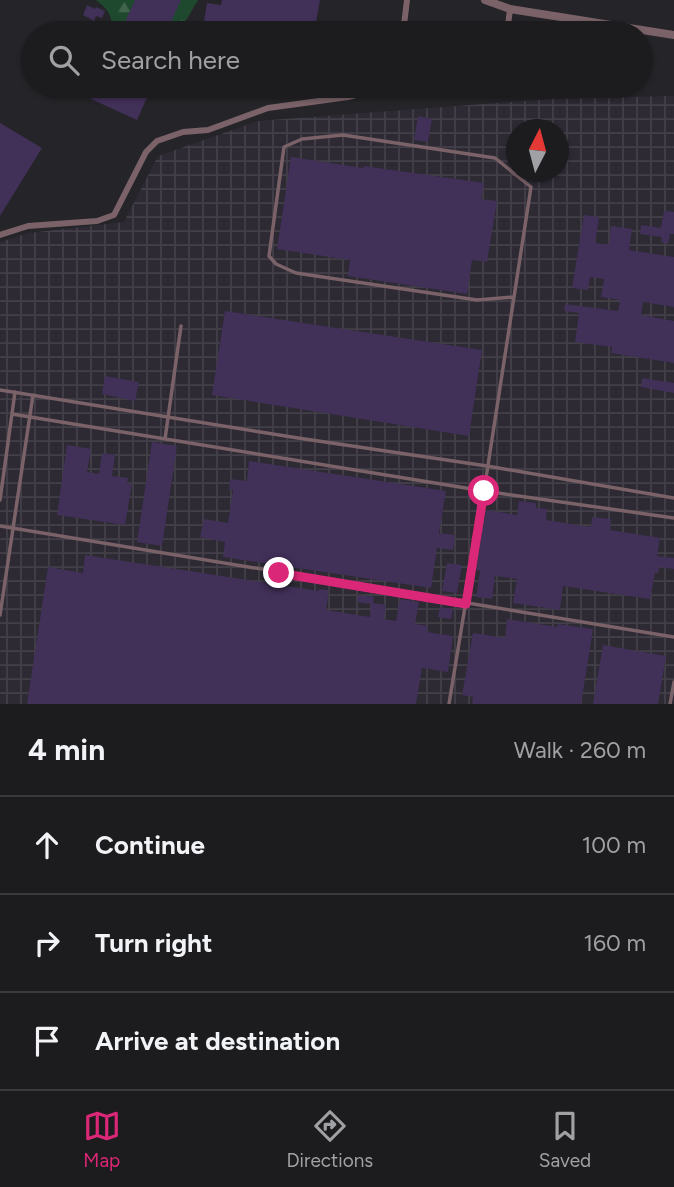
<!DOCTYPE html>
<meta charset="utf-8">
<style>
:root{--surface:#1c1b1e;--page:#252427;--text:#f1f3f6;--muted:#a0a1a4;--line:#3a393c;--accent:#db2777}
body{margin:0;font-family:Figtree,sans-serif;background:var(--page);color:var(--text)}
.compass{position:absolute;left:506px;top:119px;width:63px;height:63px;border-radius:50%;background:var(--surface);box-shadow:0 2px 5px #0004;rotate:6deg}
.stop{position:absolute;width:21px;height:21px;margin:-16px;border:5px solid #db2777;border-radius:50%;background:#fff}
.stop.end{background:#db2777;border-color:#fff;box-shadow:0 2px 7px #0008}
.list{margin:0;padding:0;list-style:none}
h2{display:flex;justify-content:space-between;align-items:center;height:91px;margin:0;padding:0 28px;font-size:30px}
h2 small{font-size:23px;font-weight:400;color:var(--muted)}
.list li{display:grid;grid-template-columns:46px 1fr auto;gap:21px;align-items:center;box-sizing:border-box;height:98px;padding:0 28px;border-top:2px solid var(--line)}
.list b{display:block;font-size:26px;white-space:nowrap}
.list em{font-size:23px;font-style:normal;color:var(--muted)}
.icon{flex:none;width:38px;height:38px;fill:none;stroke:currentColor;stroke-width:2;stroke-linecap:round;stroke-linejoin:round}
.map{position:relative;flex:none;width:674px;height:704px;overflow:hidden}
.search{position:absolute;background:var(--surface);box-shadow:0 2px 5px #0004;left:21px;right:21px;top:21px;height:77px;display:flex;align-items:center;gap:18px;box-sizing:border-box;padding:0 24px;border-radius:38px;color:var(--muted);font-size:26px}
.sheet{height:385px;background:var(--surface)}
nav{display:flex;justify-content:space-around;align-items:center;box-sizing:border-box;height:98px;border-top:2px solid var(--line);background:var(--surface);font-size:19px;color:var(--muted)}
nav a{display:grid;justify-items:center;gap:4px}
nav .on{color:var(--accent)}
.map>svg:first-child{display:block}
</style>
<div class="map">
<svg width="674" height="704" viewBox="0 0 674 704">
<defs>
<pattern id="industrial-grid" width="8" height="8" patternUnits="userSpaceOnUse" patternTransform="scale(1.75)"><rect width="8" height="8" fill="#2d2a34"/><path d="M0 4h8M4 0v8" fill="none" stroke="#423f48"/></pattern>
<pattern id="forest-firs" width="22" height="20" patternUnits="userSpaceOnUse" patternTransform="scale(1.75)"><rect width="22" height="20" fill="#1f492e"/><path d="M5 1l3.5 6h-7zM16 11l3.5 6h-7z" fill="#40644d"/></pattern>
</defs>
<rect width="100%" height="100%" fill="#252428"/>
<!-- industrial -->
<path fill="url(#industrial-grid)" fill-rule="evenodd" d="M 674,96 L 674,704 L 0,704 L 0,242 L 29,233 L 124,222 L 158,156 L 258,121 L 551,99 ZM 516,130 L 558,130 L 558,172 L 516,172 Z"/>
<!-- forest -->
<path fill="url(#forest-firs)" d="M 96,0 L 198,0 L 179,32 L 172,33 L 110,33 C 115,18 108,9 96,0 Z"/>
<!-- building -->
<path fill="#413058" d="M 135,0 L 181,0 L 168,28 L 179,33 L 120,33 Z
M 222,0 L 320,0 L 314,33 L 202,33 L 207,3 L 221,5 Z
M 87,5 L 95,9 L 96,7 L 105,11 L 102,18 L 96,16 L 94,21 L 83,15 Z
M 97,86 L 152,86 L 137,120 L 91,99 Z
M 418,116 L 432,119 L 428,142 L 414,140 Z
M 0,123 L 42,148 L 0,216 Z
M 291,157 L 363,168 L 364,166 L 484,183 L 481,199 L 497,201 L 487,262 L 472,260 L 467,294 L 348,276 L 350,260 L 277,249 Z
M 664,211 L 674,212 L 674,234 L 670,234 L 668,244 L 661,242 L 662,237 L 640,234 L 641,225 L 661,228 Z
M 584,215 L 599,217 L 595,243 L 609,245 L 611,226 L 632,229 L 629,250 L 674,257 L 674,307 L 643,302 L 641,315 L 674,321 L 674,363 L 611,353 L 612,347 L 575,342 L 579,313 L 564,311 L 565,304 L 618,311 L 620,300 L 601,297 L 604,279 L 590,277 L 588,290 L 572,288 Z
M 225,311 L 482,350 L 469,436 L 212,395 Z
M 105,376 L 139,382 L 135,401 L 102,394 Z
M 642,378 L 674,383 L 674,393 L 641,387 Z
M 152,442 L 177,446 L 162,546 L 137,542 Z
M 67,445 L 91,449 L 87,472 L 99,474 L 102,453 L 115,455 L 112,476 L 128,478 L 127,483 L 132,484 L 125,525 L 57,515 Z
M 249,461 L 446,491 L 439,533 L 455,535 L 453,550 L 437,548 L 431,588 L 223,557 L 225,542 L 200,537 L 204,519 L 228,523 L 233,490 L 229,489 L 230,479 L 247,481 Z
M 519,501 L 536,503 L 536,508 L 547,509 L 546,520 L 591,527 L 592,517 L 611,519 L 610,530 L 660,538 L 657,556 L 674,558 L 674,569 L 659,567 L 658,573 L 655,573 L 650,599 L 563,586 L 560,610 L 513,603 L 517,579 L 495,576 L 492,599 L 476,597 L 480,571 L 476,570 L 486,510 L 517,515 Z
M 85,555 L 319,591 L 319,589 L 329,590 L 326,610 L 370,617 L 371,604 L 357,602 L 358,595 L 374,597 L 373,603 L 386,605 L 384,619 L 396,621 L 400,599 L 419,602 L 415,624 L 428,626 L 427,632 L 453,636 L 448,672 L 422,668 L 416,704 L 27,704 L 48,567 L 83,573 Z
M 447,563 L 462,565 L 457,593 L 442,591 Z
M 440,607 L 453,609 L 451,619 L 438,617 Z
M 507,619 L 557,627 L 558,624 L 593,629 L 581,704 L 472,704 L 473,697 L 462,695 L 473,633 L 505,638 Z
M 603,645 L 666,656 L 658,704 L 593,704 Z"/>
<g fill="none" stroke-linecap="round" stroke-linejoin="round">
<!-- service -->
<path stroke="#7a6268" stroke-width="3.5" d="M 0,390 L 298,438 L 487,466 L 674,498
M 12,414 L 484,491 L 674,518
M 165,439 L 181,326
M 0,500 L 15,392
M 0,526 L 674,637
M 0,615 L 33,395
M 449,704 L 484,491 L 531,187 L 495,158 L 343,135 L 302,139 L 284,147 L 269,256 L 276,264 L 296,273 L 477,300 L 514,297
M 670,704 L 674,682"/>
<!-- minor -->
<path stroke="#7a6268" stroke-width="6" d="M 403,33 L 407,0
M 507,33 L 510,9
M 0,235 L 28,226 L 97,221 L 114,215 L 146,152 L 157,141 L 183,132 L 208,130 L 268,108 L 348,97 L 391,86 L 424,87 L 438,86"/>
<!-- tertiary -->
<path stroke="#7a6268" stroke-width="8" d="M 485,0 L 510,9 L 674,35"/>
</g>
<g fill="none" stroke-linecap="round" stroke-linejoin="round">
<!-- route -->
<path stroke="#db2777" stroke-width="9" d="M 279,573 L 466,604 L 484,491"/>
</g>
</svg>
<svg class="compass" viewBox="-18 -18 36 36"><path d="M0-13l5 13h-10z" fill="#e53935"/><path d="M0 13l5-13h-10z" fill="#a0a1a4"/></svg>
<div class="stop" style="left:484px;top:491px"></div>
<div class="stop end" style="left:279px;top:573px"></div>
<div class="search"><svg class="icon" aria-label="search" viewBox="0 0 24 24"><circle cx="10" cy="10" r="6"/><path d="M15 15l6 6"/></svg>Search here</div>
</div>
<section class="sheet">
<h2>4 min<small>Walk · 260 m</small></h2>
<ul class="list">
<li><svg class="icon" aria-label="ahead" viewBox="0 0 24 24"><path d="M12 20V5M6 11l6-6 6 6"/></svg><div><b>Continue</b></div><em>100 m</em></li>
<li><svg class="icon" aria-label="right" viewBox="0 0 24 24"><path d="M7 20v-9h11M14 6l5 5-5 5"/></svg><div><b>Turn right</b></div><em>160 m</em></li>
<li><svg class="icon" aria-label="arrive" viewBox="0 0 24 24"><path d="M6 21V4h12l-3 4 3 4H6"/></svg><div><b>Arrive at destination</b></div></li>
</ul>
</section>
<nav>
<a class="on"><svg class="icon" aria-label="map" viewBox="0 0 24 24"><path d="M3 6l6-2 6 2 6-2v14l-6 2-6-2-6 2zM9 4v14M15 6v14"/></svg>Map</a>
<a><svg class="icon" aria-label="directions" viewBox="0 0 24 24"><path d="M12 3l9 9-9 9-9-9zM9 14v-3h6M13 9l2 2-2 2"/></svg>Directions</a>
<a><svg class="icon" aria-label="saved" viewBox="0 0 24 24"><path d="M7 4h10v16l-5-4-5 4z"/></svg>Saved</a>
</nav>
